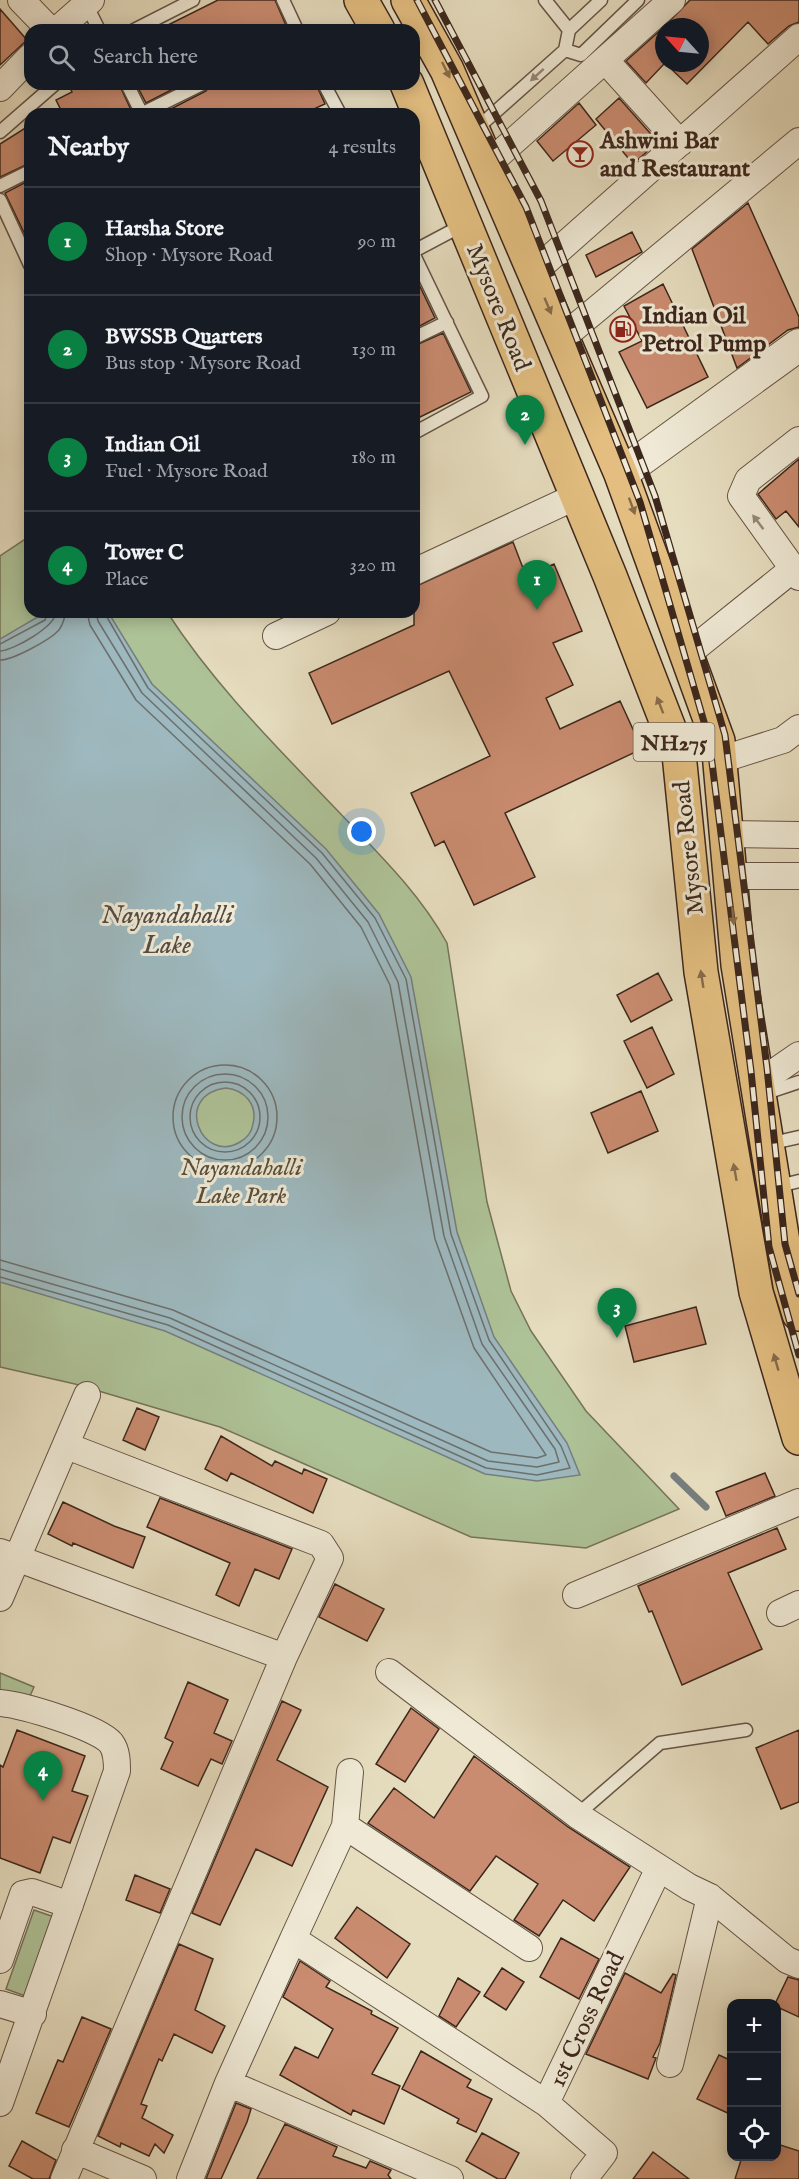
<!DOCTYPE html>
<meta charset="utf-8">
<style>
:root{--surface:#171b24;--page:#20242c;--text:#f1f3f6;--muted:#9ea1a6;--line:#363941;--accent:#0b8043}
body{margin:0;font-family:"IM FELL English",serif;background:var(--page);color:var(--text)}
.controls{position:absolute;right:18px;bottom:18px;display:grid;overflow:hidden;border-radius:12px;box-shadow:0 3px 15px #0003}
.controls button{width:54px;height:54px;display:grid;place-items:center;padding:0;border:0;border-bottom:2px solid var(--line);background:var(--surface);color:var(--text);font:30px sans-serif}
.compass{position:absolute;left:655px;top:18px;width:54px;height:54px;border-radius:50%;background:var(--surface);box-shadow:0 3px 15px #0003;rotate:297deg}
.you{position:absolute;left:362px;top:832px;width:21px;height:21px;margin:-15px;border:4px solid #fff;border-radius:50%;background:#1a73e8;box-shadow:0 0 0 9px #1a73e833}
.badge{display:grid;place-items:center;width:39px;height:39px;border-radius:50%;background:var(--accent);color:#fff;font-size:20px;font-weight:700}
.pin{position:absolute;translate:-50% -50px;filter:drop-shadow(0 2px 3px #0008)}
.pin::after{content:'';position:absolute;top:32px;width:21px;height:18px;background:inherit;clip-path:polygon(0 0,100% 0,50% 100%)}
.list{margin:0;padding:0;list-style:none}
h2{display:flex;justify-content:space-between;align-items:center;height:78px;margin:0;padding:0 24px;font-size:26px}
h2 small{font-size:20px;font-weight:400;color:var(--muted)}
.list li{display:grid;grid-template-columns:39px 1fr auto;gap:18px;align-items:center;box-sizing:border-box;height:108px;padding:0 24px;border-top:2px solid var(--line)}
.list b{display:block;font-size:22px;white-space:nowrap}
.list p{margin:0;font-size:20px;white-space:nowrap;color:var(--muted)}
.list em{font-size:20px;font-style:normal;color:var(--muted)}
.icon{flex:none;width:33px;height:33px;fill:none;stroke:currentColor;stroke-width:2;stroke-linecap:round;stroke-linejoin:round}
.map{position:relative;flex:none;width:799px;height:2179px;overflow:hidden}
.search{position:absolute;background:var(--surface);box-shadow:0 3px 15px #0003;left:24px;top:24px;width:396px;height:66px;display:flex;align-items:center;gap:15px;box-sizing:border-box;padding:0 21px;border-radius:18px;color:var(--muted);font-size:22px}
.panel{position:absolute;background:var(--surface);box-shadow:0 3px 15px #0003;left:24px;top:108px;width:396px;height:510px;border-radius:18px}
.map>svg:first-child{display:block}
</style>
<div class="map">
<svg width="799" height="2179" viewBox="0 0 799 2179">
<rect width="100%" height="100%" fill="#e6ddbf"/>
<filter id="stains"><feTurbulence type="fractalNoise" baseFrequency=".00333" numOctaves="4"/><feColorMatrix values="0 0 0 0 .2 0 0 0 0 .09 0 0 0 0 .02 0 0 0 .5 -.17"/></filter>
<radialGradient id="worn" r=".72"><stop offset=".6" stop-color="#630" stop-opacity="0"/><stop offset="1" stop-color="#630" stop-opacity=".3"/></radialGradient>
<!-- green -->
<path fill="#aec297" stroke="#75745a" stroke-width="1.5" d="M 30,536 L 30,612 L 167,612 C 215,686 276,746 336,809 C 376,851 419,892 447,943 L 487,1202 L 511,1291 L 531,1331 L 586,1411 L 679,1509 L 586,1548 L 471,1537 L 220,1427 L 75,1384 L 0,1367 L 0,556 Z
M 0,1673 L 34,1687 L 30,1696 L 0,1694 Z
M 34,1910 L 57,1918 L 28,1997 L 6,1989 Z"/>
<!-- water -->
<path fill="#9db8be" stroke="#767e7d" stroke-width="1.5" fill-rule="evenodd" d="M 46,612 L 108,612 L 152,684 L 326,849 L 379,914 L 411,977 L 457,1232 L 494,1337 L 567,1443 L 580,1475 L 537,1481 L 485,1474 L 165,1331 L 0,1282 L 0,639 ZM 226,1088 C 244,1090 258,1104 253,1124 C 252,1131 247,1138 240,1142 C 202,1165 172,1095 226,1088 Z"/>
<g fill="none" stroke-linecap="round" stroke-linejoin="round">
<!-- shore -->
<path stroke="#6c706d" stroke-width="1.5" d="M 0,644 L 45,620 L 48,612
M 0,651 C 14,650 55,627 56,612
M 0,660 C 13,660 50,640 59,630 C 63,624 65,619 65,612
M173 1117a52 52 0 1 1 104 0a52 52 0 1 1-104 0Z
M182 1117a43 43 0 1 1 86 0a43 43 0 1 1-86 0Z
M190 1117a35 35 0 1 1 70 0a35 35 0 1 1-70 0Z
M 0,1260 L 173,1310 L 491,1452 L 537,1458 L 546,1455 L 474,1348 L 435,1239 L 390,985 L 361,927 L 310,864 L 136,700 L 90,625 L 87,612
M 0,1269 L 170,1318 L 488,1461 L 537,1467 L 559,1462 L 555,1449 L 482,1344 L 444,1236 L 398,982 L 368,922 L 316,858 L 142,693 L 98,621 L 96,612
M 0,1277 L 168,1325 L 486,1468 L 537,1475 L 570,1468 L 561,1446 L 489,1340 L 451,1234 L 406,979 L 375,918 L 322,853 L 148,688 L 104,612"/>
<!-- stream -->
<path stroke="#767e7d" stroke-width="7" d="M 674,1476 L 706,1507"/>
</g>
<!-- building -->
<path fill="#ca8c70" stroke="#3c271c" stroke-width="1.5" d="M 218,0 L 275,0 L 288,30 L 158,30 Z
M 690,0 L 799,0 L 799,22 L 789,26 L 768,44 L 748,22 L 687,84 L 665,63 L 700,63 L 700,27 L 664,27 Z
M 0,9 L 27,40 L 0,65 Z
M 664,27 L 664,64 L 646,83 L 626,61 Z
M 68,84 L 119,84 L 132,112 L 127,114 L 63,114 L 56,100 L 72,92 Z
M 136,84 L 183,84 L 146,103 Z
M 210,84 L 316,84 L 325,104 L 303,114 L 161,114 L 206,91 Z
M 619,98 L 658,142 L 633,164 L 596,119 Z
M 579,103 L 596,125 L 553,161 L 537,141 Z
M 30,125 L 30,163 L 0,177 L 0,144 Z
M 30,180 L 30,245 L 5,193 Z
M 748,203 L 799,317 L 799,327 L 788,330 L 737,368 L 692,249 Z
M 632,232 L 642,252 L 596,277 L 586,255 Z
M 414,274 L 435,318 L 414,329 Z
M 663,284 L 708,377 L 647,408 L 619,352 L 642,341 L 624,306 Z
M 443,333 L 471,392 L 414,420 L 414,346 Z
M 799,459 L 799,527 L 786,511 L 776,519 L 758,494 Z
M 513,542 L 526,576 L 554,564 L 582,631 L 553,643 L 573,685 L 546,698 L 560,729 L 620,701 L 642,749 L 505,813 L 535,877 L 474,905 L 444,841 L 435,846 L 411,793 L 490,756 L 449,671 L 332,724 L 309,673 L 414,625 L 414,587 Z
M 658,973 L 672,1000 L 631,1022 L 617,995 Z
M 652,1027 L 674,1074 L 647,1088 L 624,1041 Z
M 641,1091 L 658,1131 L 608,1153 L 591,1113 Z
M 696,1307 L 706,1344 L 634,1362 L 625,1326 Z
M 137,1408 L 159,1417 L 145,1450 L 123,1440 Z
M 221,1436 L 272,1466 L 275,1461 L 302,1474 L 304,1469 L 327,1479 L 313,1513 L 231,1473 L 227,1481 L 205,1469 Z
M 765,1473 L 775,1496 L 726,1516 L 716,1492 Z
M 160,1498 L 292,1549 L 279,1579 L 255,1569 L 239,1606 L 216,1595 L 230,1563 L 147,1527 Z
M 63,1502 L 114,1526 L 145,1537 L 133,1568 L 73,1543 L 72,1546 L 48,1534 Z
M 777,1528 L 786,1549 L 728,1573 L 762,1649 L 682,1685 L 652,1611 L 649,1612 L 638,1586 Z
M 335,1584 L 384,1609 L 367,1641 L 319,1617 Z
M 188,1682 L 228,1700 L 214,1733 L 232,1741 L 222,1764 L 211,1759 L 198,1786 L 161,1769 L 173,1742 L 165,1738 Z
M 282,1701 L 301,1710 L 277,1760 L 328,1787 L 292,1866 L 256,1849 L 220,1925 L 192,1913 Z
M 411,1708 L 439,1729 L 405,1782 L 376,1764 Z
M 17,1730 L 85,1756 L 72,1791 L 88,1796 L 70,1843 L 53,1837 L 40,1873 L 0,1858 L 0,1765 L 3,1767 Z
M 799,1730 L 799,1802 L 781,1809 L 756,1748 Z
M 474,1756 L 568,1827 L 630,1867 L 594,1921 L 563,1900 L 539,1936 L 514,1920 L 538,1884 L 496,1856 L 470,1891 L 368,1823 L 394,1788 L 434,1818 Z
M 135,1875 L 170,1889 L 160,1913 L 126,1900 Z
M 357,1907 L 410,1944 L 387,1978 L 335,1938 Z
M 561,1938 L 599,1959 L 579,1999 L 540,1977 Z
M 179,1944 L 213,1959 L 195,2010 L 225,2026 L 212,2053 L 174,2034 L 162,2061 L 159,2059 L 141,2104 L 147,2106 L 142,2118 L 173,2135 L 164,2153 L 155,2144 L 149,2156 L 121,2143 L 120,2147 L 98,2136 Z
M 300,1961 L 330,1981 L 326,1987 L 372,2011 L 371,2014 L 398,2028 L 372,2074 L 400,2086 L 384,2124 L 353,2110 L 351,2115 L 280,2075 L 295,2047 L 318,2058 L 333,2029 L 283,1997 Z
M 502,1968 L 524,1982 L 506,2010 L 484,1996 Z
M 625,1973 L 661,1993 L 673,1974 L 676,1975 L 660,2043 L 653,2057 L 656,2058 L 648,2079 L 586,2054 Z
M 788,1977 L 799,1980 L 799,2017 L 777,2007 L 775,2004 Z
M 458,1978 L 480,1992 L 456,2027 L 439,2016 Z
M 82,2017 L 111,2029 L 69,2127 L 36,2113 L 58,2060 L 63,2062 Z
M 421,2051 L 471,2080 L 467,2087 L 492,2099 L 476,2132 L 457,2123 L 459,2119 L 402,2089 Z
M 719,2055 L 732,2061 L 732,2115 L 697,2099 Z
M 236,2103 L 251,2109 L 247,2122 L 221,2179 L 206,2179 Z
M 285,2124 L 337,2147 L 333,2156 L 366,2168 L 370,2161 L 391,2170 L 388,2175 L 391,2179 L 257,2179 Z
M 482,2133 L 519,2153 L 505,2179 L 498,2179 L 466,2161 Z
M 22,2141 L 56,2160 L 49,2179 L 33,2179 L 9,2166 Z
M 777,2144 L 799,2151 L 799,2179 L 735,2179 L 742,2157 L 777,2157 Z
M 653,2152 L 689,2179 L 633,2179 Z"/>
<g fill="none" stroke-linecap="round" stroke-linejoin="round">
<!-- service casing -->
<g stroke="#665445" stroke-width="15">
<path id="service" d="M 283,0 L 297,30
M 545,0 L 569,30
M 86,4 L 99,30
M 134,30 L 193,0
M 565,50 L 581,55 L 638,0
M 127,84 L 142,114
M 324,84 L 340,114
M 141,114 L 202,84
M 475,130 L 565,50 L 569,30 L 601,0
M 0,132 L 55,84
M 0,186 L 30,171
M 0,200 L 30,265
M 414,251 L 463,225
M 414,255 L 482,396 L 414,433
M 414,338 L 447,322
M 760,1095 L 799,1082
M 768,1144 L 799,1137
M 775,1187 L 799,1181
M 577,1815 L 660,1743 L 746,1730"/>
</g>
<!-- minor casing -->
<g stroke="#665445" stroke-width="28">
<path id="minor" d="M 21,0 L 50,30
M 57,30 L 91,0
M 605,60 L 680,143
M 0,88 L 30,57
M 487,165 L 672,0
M 534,272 L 799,37
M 562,338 L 799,141
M 799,440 L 748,480 L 741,496 L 799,577
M 414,572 L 577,496
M 276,636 L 327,612
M 686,655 L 793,569
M 720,760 L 783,740 L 799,728
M 726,834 L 799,835
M 730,876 L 799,876
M 757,1084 L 799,1055
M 0,1552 L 284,1657
M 576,1595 L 799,1502
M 0,1598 L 87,1395
M 780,1613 L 799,1604
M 389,1672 L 577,1815 L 689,1887 L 710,1897 L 787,1960 L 799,1965
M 0,1703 C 22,1705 98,1727 111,1743 C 117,1751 117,1762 117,1771 L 0,2103
M 350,1772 L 345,1826 L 293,1939 L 546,2103
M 345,1826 L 529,1948
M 0,1960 L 23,1894 L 32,1892 L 70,1905
M 0,2004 L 33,2014
M 670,2064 L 710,1897
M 228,2083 L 450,2179
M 75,2150 L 143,2179
M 64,2179 L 284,1657 L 330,1558 L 321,1544 L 67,1446
M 190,2179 L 228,2083 L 293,1939
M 584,2179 L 604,2153 L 546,2103 L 659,1868"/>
</g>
<!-- tertiary casing -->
<g stroke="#665445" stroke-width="34">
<path id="tertiary" d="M 621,474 L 799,345"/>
</g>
<!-- trunk casing -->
<g stroke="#3c271c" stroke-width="36">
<path id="trunk" d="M 361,0 L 378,30
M 408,0 L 447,70 L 621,474 L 718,741 L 738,965 L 790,1285 L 799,1314
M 407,84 L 610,576 L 679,754 L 701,972 L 756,1292 L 799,1438"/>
</g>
<!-- service -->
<use href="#service" stroke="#efe9d5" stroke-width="12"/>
<!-- minor -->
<use href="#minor" stroke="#efe9d5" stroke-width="26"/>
<!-- tertiary -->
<use href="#tertiary" stroke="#efe9d5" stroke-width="32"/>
<!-- trunk -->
<use href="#trunk" stroke="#e3be80" stroke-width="33"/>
<!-- rail casing -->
<g stroke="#3c271c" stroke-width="7">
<path id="rail" d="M 417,0 L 526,207 L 640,502 L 709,739 L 751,1071 L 769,1247 L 799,1355
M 435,0 L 541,201 L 655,496 L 725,735 L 767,1068 L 785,1244 L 799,1294"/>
</g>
<!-- rail -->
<use href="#rail" stroke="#efe9d5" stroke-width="4.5" stroke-dasharray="14" stroke-linecap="butt"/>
</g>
<!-- one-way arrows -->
<defs><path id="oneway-solid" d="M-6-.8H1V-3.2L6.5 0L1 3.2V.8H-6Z" transform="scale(1.5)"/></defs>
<g fill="#876b49">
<use href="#oneway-solid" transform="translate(446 70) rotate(64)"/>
<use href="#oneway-solid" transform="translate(548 306) rotate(67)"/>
<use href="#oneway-solid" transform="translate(632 506) rotate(70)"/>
<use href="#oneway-solid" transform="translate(660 705) rotate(-111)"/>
<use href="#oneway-solid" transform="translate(733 916) rotate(85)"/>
<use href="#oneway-solid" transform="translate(702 979) rotate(-99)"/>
<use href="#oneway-solid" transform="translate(735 1172) rotate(-100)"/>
<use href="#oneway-solid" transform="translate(776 1362) rotate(-106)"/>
</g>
<g fill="#968878">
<use href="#oneway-solid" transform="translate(537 75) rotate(138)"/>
<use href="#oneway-solid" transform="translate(758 522) rotate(-127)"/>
</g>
<!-- icons -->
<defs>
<g id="bar-ring" transform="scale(1.35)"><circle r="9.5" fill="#efe9d5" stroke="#8f2418" stroke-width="1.5"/><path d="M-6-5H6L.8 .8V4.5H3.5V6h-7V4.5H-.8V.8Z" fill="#8f2418"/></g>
<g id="fuel-ring" transform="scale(1.35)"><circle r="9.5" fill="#efe9d5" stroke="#8f2418" stroke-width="1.5"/><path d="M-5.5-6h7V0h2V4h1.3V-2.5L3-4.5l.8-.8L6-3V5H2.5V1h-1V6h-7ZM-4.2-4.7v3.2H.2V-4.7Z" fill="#8f2418"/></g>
</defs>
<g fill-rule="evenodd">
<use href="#bar-ring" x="580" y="154"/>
<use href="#fuel-ring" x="623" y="329"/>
</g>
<g text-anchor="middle" stroke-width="6" stroke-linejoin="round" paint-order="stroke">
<!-- shield labels -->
<rect fill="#efe9d5" stroke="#726154" stroke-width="1.5" x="633.5" y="723" width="81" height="38" rx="4.5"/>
<g font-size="22" font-weight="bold" fill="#3c271c">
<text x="674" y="750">NH275</text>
</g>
<!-- poi labels -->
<g font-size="24" font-weight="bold" fill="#3c271c" stroke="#efe9d5" text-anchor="start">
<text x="600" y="148">Ashwini Bar<tspan x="600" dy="28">and Restaurant</tspan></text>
<text x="642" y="323">Indian Oil<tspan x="642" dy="28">Petrol Pump</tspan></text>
</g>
<!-- street labels -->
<g font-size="24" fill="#3c271c" stroke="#efe9d5">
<text transform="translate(499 307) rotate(68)" y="8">Mysore Road</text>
<text transform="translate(688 848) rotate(-96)" y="8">Mysore Road</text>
<text transform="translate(586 2019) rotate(-65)" y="8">1st Cross Road</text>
</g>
<!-- park labels -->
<g font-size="24" font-style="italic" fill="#584e3b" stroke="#efe9d5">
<text x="241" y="1175">Nayandahalli<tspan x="241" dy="28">Lake Park</tspan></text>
</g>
<!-- water labels -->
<g font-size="26" font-style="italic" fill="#544b44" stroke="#efe9d5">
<text x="167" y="923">Nayandahalli<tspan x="167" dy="30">Lake</tspan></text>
</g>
</g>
<rect width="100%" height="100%" filter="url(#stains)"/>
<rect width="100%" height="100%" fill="url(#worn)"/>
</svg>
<div class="controls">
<button>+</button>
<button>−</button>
<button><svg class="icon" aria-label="locate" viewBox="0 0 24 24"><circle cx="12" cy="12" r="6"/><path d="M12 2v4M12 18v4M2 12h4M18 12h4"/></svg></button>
</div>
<svg class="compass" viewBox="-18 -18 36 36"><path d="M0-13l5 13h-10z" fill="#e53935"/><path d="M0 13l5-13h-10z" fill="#9ea1a6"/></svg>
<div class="you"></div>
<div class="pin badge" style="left:537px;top:610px">1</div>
<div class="pin badge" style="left:525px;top:445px">2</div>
<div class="pin badge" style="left:617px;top:1338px">3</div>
<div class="pin badge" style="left:43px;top:1801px">4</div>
<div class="search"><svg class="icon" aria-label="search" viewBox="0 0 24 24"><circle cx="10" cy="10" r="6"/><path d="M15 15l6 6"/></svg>Search here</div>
<section class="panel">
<h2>Nearby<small>4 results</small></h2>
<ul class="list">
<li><span class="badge">1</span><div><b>Harsha Store</b><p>Shop · Mysore Road</p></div><em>90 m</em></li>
<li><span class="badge">2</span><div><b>BWSSB Quarters</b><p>Bus stop · Mysore Road</p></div><em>130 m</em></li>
<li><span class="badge">3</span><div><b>Indian Oil</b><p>Fuel · Mysore Road</p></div><em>180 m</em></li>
<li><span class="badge">4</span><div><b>Tower C</b><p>Place</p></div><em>320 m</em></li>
</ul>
</section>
</div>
